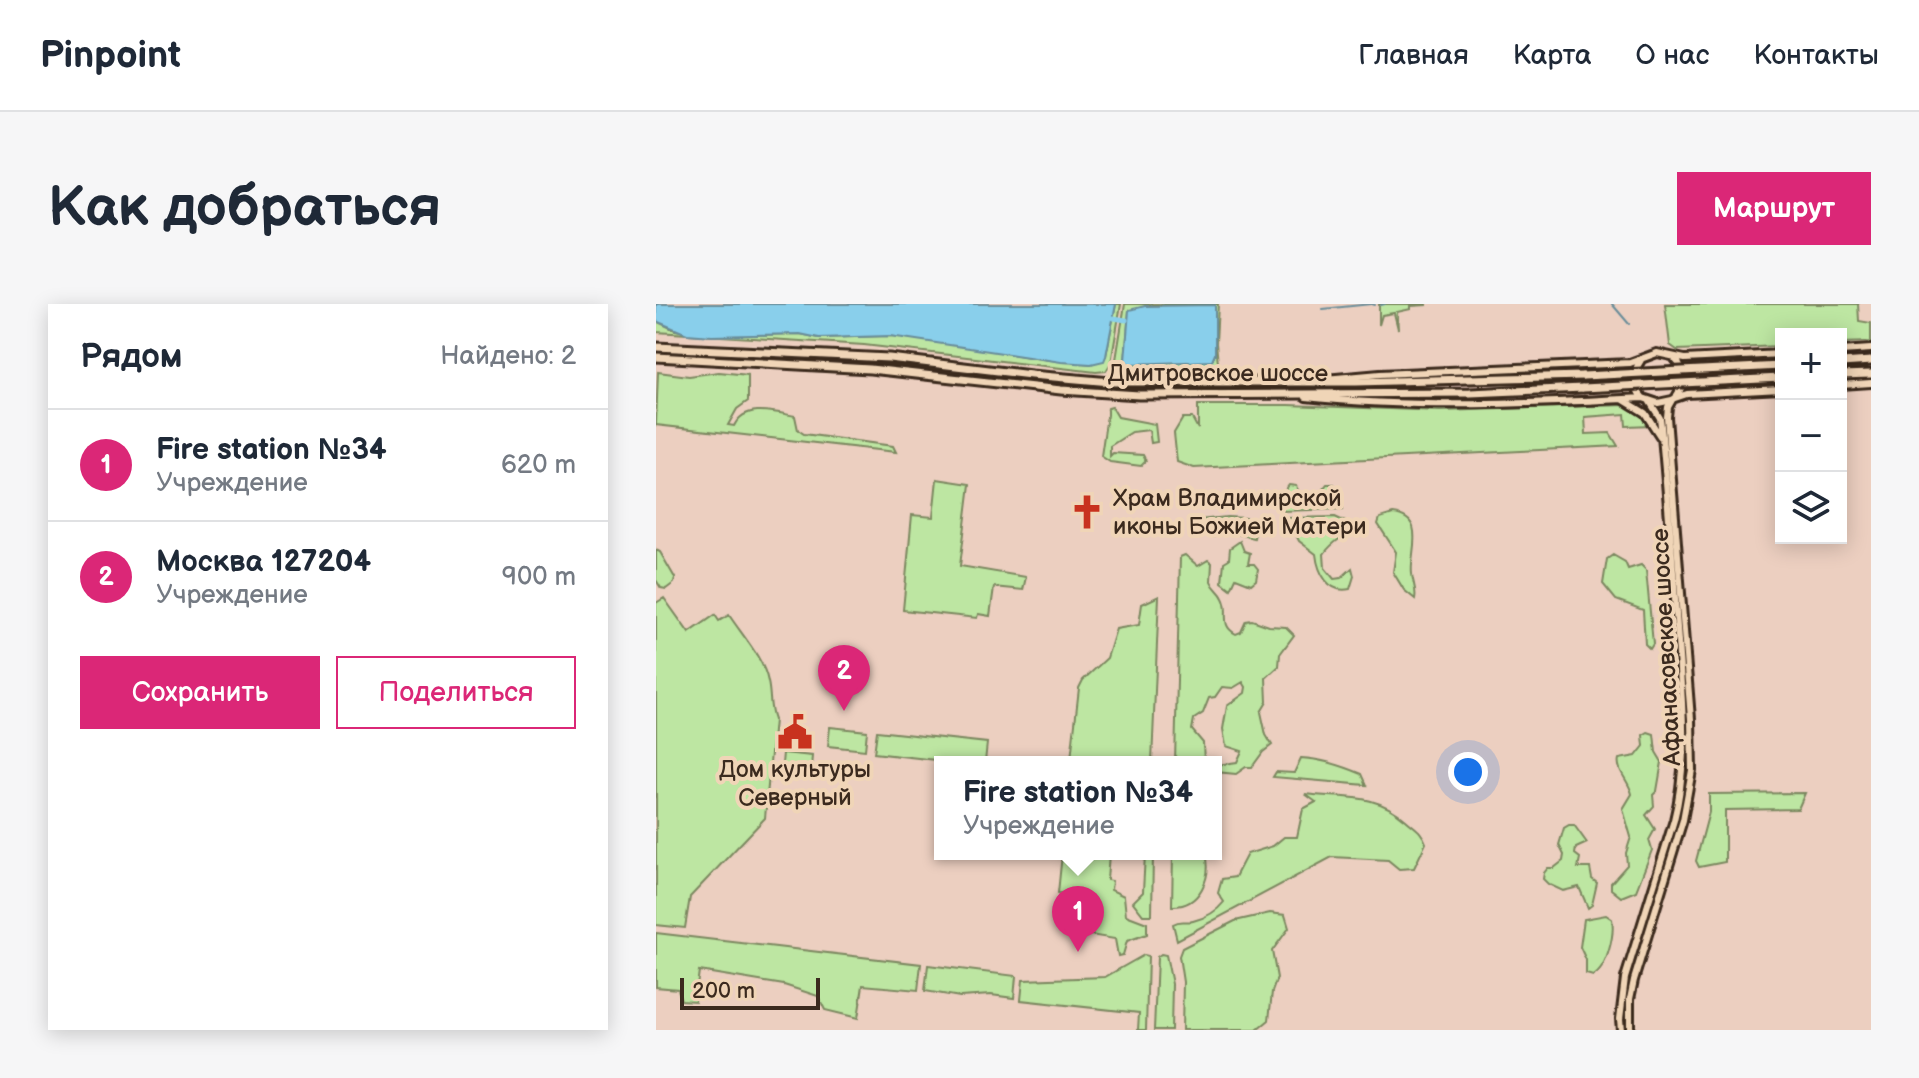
<!DOCTYPE html>
<html lang="ru">
<meta charset="utf-8">
<style>
:root{--surface:#fff;--page:#f6f6f7;--text:#1f2937;--muted:#747a83;--line:#e0e1e3;--accent:#db2777}
body{margin:0;font-family:"Balsamiq Sans",sans-serif;background:var(--page);color:var(--text)}
.controls{position:absolute;right:24px;top:24px;display:grid;overflow:hidden;border-radius:0px;box-shadow:0 4px 20px #0003}
.controls button{width:72px;height:72px;display:grid;place-items:center;padding:0;border:0;border-bottom:2px solid var(--line);background:var(--surface);color:var(--text);font:40px sans-serif}
.scale{position:absolute;left:24px;bottom:20px;width:140px;box-sizing:border-box;padding-left:8px;border:4px solid #3b2a1e;border-top:0;font-size:22px;line-height:28px;white-space:nowrap;color:#3b2a1e;-webkit-text-stroke:6px #f0d5b7;paint-order:stroke}
.you{position:absolute;left:812px;top:468px;width:28px;height:28px;margin:-20px;border:6px solid #fff;border-radius:50%;background:#1a73e8;box-shadow:0 0 0 12px #1a73e833}
.badge{display:grid;place-items:center;width:52px;height:52px;border-radius:50%;background:var(--accent);color:#fff;font-size:26px;font-weight:700}
.pin{position:absolute;translate:-50% -66px;filter:drop-shadow(0 2px 4px #0008)}
.pin::after{content:'';position:absolute;top:42px;width:28px;height:24px;background:inherit;clip-path:polygon(0 0,100% 0,50% 100%)}
.popup{position:absolute;left:278px;top:452px;width:288px;height:104px;box-sizing:border-box;display:grid;place-content:center;border-radius:0px;background:var(--surface);filter:drop-shadow(0 2px 6px #0005);font-size:26px;white-space:nowrap;color:var(--muted)}
.popup b{font-size:30px;color:var(--text)}
.popup::after{content:'';position:absolute;left:50%;top:100%;margin-left:-16px;border:16px solid transparent;border-top-color:var(--surface)}
.list{margin:0;padding:0;list-style:none}
h2{display:flex;justify-content:space-between;align-items:center;height:104px;margin:0;padding:0 32px;font-size:34px}
h2 small{font-size:26px;font-weight:400;color:var(--muted)}
.list li{display:grid;grid-template-columns:52px 1fr auto;gap:24px;align-items:center;box-sizing:border-box;height:112px;padding:0 32px;border-top:2px solid var(--line)}
.list b{display:block;font-size:30px;white-space:nowrap}
.list p{margin:0;font-size:26px;white-space:nowrap;color:var(--muted)}
.list em{font-size:26px;font-style:normal;color:var(--muted)}
.actions{display:flex;gap:16px;padding:24px 32px}
.actions a{flex:1;padding:18px 0;border:2px solid var(--accent);border-radius:0px;text-align:center;font-size:28px;color:var(--accent)}
.actions .main{background:var(--accent);color:#fff}
.icon{flex:none;width:44px;height:44px;fill:none;stroke:currentColor;stroke-width:2;stroke-linecap:round;stroke-linejoin:round}
.map{position:relative;flex:none;width:1215px;height:726px;overflow:hidden;border-radius:0px}
header{display:flex;align-items:center;gap:48px;box-sizing:border-box;height:112px;padding:0 40px;background:var(--surface);border-bottom:2px solid var(--line)}
header strong{font-size:38px}
nav{display:flex;gap:44px;margin-inline-start:auto;font-size:28px}
.intro{display:flex;align-items:center;justify-content:space-between;box-sizing:border-box;height:192px;padding:0 48px}
h1{margin:0;font-size:56px}
.button{padding:20px 36px;border-radius:0px;background:var(--accent);color:#fff;font-size:28px;font-weight:700}
main{display:flex;gap:48px;padding:0 48px}
aside{flex:1;background:var(--surface);border-radius:0px;box-shadow:0 4px 20px #0003}
.map>svg:first-child{display:block}
</style>
<header>
<strong>Pinpoint</strong>
<nav><a>Главная</a><a>Карта</a><a>О нас</a><a>Контакты</a></nav>
</header>
<div class="intro"><h1>Как добраться</h1><a class="button">Маршрут</a></div>
<main>
<aside>
<h2>Рядом<small>Найдено: 2</small></h2>
<ul class="list">
<li><span class="badge">1</span><div><b>Fire station №34</b><p>Учреждение</p></div><em>620 m</em></li>
<li><span class="badge">2</span><div><b>Москва 127204</b><p>Учреждение</p></div><em>900 m</em></li>
</ul>
<div class="actions"><a class="main">Сохранить</a><a>Поделиться</a></div>
</aside>
<div class="map">
<svg width="1215" height="726" viewBox="0 0 1215 726">
<rect width="100%" height="100%" fill="#eccfc0"/>
<filter id="ink" filterUnits="userSpaceOnUse"><feTurbulence type="fractalNoise" baseFrequency=".0125" numOctaves="2"/><feDisplacementMap in="SourceGraphic" scale="16" xChannelSelector="R" yChannelSelector="G"/><feConvolveMatrix kernelMatrix="1 2 1 2 8 2 1 2 1" color-interpolation-filters="sRGB"/></filter>
<g filter="url(#ink)">
<!-- green -->
<path fill="#bde6a2" stroke="#7c8860" stroke-width="2" fill-rule="evenodd" d="M 460,0 L 465,0 L 455,59 L 450,67 L 440,68 L 208,41 L 0,28 L 0,17 L 19,26 L 56,32 L 144,30 L 163,34 L 234,32 L 268,35 L 385,55 L 435,60 L 450,52 Z
M 469,0 L 562,0 L 560,39 L 562,59 L 572,66 L 571,72 L 526,70 L 525,67 L 521,67 L 521,70 L 486,69 L 486,63 L 467,62 L 464,69 L 459,62 ZM 473,6 L 558,42 L 559,50 L 469,57 Z
M 723,0 L 770,0 L 770,1 L 755,2 L 755,5 L 741,8 L 742,25 L 738,9 L 726,11 L 723,21 Z
M 1009,0 L 1202,0 L 1203,17 L 1215,19 L 1215,38 L 1185,39 L 1185,30 L 1125,30 L 1125,42 L 1021,46 L 1014,41 Z
M 2,68 L 33,72 L 63,68 L 92,71 L 92,97 L 81,105 L 72,121 L 78,122 C 89,99 118,108 139,112 L 142,126 L 148,130 L 237,142 L 240,148 L 0,121 Z
M 542,101 L 633,101 L 784,107 L 971,101 L 985,108 L 996,121 L 970,122 L 969,110 L 929,113 L 930,130 L 954,129 L 962,142 L 538,164 L 521,158 L 518,129 L 527,114 L 536,114 L 542,125 Z
M 456,103 L 462,113 L 499,120 L 501,138 L 495,139 L 493,126 L 476,128 L 454,142 L 454,152 L 457,149 L 487,151 L 490,157 L 485,162 L 454,158 L 445,152 L 452,104 Z
M 281,175 L 314,180 L 304,262 L 370,273 L 367,286 L 338,283 L 334,312 L 322,310 L 321,314 L 247,306 L 256,211 L 277,213 Z
M 671,180 L 678,180 L 681,186 L 680,193 L 686,196 L 687,205 L 625,207 L 625,192 L 633,181 L 640,182 L 646,194 L 666,192 L 667,185 Z
M 737,210 C 772,214 753,249 756,270 C 757,280 761,286 759,295 L 748,286 L 737,268 L 740,248 L 722,220 L 724,214 Z
M 571,213 L 589,214 L 599,228 L 598,234 L 574,228 L 556,233 L 540,221 L 543,216 Z
M 679,213 L 698,222 C 689,234 678,235 668,250 L 669,264 L 678,275 L 685,274 L 696,264 L 698,272 L 694,285 C 672,290 662,268 660,250 L 643,237 L 632,214 Z
M 584,237 L 588,247 L 594,249 L 592,260 L 598,260 L 602,265 L 600,276 L 595,280 L 580,274 L 575,285 L 566,278 L 568,258 L 573,255 L 574,244 Z
M 0,246 L 4,248 L 19,274 L 18,279 L 10,285 L 5,284 L 0,276 Z
M 529,251 L 542,262 L 552,256 L 556,259 L 555,277 C 558,285 564,287 567,294 C 575,308 562,320 580,330 L 585,328 L 590,317 L 596,316 L 613,322 L 630,323 L 638,331 L 624,350 L 623,362 L 610,374 L 611,398 L 605,408 L 610,431 L 616,441 L 607,448 L 596,463 L 590,463 L 580,470 L 560,468 L 560,461 L 581,458 L 586,447 L 570,442 L 567,425 L 571,402 L 589,389 L 590,383 L 587,378 L 577,384 L 566,383 L 559,393 L 553,394 L 547,409 L 538,415 L 536,426 L 547,439 L 548,458 L 519,458 L 524,253 Z
M 957,251 L 969,258 L 972,265 L 985,261 L 990,266 L 997,340 L 994,345 L 989,340 L 987,306 L 960,296 L 947,280 L 951,255 Z
M 503,292 L 496,458 L 415,455 L 423,384 L 427,376 L 451,354 L 460,325 L 483,321 L 486,300 Z
M 8,294 L 33,329 L 59,311 L 63,317 L 73,311 C 86,331 108,355 112,378 C 115,391 113,404 118,416 L 109,514 L 34,593 L 29,624 L 0,621 L 0,299 Z
M 174,423 L 211,427 L 209,446 L 172,442 Z
M 221,427 L 331,439 L 329,458 L 298,458 L 218,449 Z
M 992,428 L 998,430 L 1000,448 L 1006,458 L 1001,487 L 997,491 L 998,502 L 990,511 L 999,525 L 993,536 L 996,546 L 980,587 L 965,593 L 955,585 L 955,579 L 971,561 L 970,549 L 975,533 L 967,505 L 976,490 C 973,477 960,466 963,455 L 980,452 L 988,442 L 987,431 Z
M 127,449 L 156,452 L 154,475 L 125,471 Z
M 645,454 C 666,455 687,462 706,470 L 711,481 L 617,473 L 620,468 L 638,469 Z
M 1149,489 L 1142,505 L 1069,506 L 1069,558 L 1043,563 L 1040,557 L 1053,508 L 1053,490 Z
M 649,490 C 689,495 718,488 750,516 C 760,525 765,526 770,539 L 758,564 L 743,565 L 732,556 L 676,553 L 521,636 L 517,620 C 525,615 529,619 537,617 C 549,614 561,607 568,598 L 562,589 L 566,575 L 579,573 L 591,550 L 617,542 L 628,533 L 641,533 L 647,505 L 660,498 Z
M 913,521 L 918,521 L 931,539 L 920,544 L 919,550 L 924,554 L 922,564 L 934,564 L 936,575 L 941,579 L 936,601 L 932,604 L 923,583 L 907,587 L 892,580 L 887,575 L 888,569 L 892,564 L 898,564 L 907,557 L 908,551 L 903,541 L 908,524 Z
M 406,550 L 453,550 L 451,576 L 456,577 L 455,586 L 468,592 L 470,611 L 491,619 L 491,630 L 471,637 L 467,651 L 462,652 L 459,635 L 434,631 L 435,620 L 422,618 L 425,592 L 402,589 Z
M 489,550 L 497,550 L 496,611 L 487,611 L 477,598 L 487,588 Z
M 517,550 L 550,550 C 556,573 544,603 516,602 Z
M 614,609 L 629,611 L 633,624 L 616,647 L 621,674 L 616,688 L 613,716 L 601,726 L 526,726 L 527,678 L 523,652 L 526,644 L 579,617 Z
M 950,611 L 956,615 C 959,630 951,665 937,672 L 930,670 L 930,656 L 924,643 L 928,615 Z
M 0,629 L 265,660 L 262,686 L 207,681 L 202,714 L 169,706 L 162,692 L 128,681 L 43,667 L 39,697 L 25,696 L 22,685 L 0,683 Z
M 505,650 L 510,651 L 516,680 L 515,726 L 498,726 L 501,653 Z
M 488,651 L 492,652 L 490,726 L 482,726 L 483,709 L 365,696 L 367,676 L 449,673 Z
M 272,661 L 360,672 L 358,694 L 335,691 L 304,693 L 269,687 Z"/>
<!-- water -->
<path fill="#89cfeb" stroke="#6a8d99" stroke-width="2" d="M 0,0 L 460,0 L 450,52 L 448,57 L 435,60 L 405,58 L 234,32 L 163,34 L 144,30 L 56,32 L 31,30 L 0,17 Z
M 559,1 L 559,50 L 556,57 L 474,60 L 469,57 L 473,6 L 489,2 Z"/>
<g fill="none" stroke-linecap="round" stroke-linejoin="round">
<!-- stream -->
<path stroke="#6a8d99" stroke-width="2" d="M 716,0 L 719,1
M 956,0 L 973,20
M 725,1 L 729,0
M 667,5 L 715,0"/>
<!-- canal -->
<path stroke="#89cfeb" stroke-width="5" d="M 458,14 L 470,16"/>
<!-- primary casing -->
<g stroke="#3b2a1e" stroke-width="12">
<path id="primary" d="M 1185,47 L 1215,45
M 1019,55 C 1030,66 1030,79 1021,91
M 985,56 C 976,69 976,82 987,94
M 669,75 L 724,70 L 974,59 L 1001,49 L 1029,55 L 1125,50
M 1185,81 L 1215,79
M 650,93 C 763,105 874,100 987,94 L 1002,99 L 1016,96
M 1019,94 L 1031,90 L 1125,85
M 968,96 L 989,109 L 1004,132
M 965,726 L 964,715 L 969,674 L 1018,516 C 1033,457 1026,398 1022,338 C 1017,266 1012,194 1005,122 L 1004,114 L 994,98
M 974,726 L 974,695 L 978,676 L 1027,516 L 1036,466 L 1035,415 L 1011,113 L 1012,103 L 1016,96"/>
</g>
<!-- trunk casing -->
<g stroke="#3b2a1e" stroke-width="13">
<path id="trunk" d="M 0,43 L 233,54 L 375,71 L 455,78 L 700,78 L 927,72
M 0,53 L 214,65 L 405,86 L 483,91 L 814,89 L 927,84
M 1185,59 L 1215,57
M 1185,71 L 1215,70"/>
</g>
<!-- primary -->
<use href="#primary" stroke="#f0d5b7" stroke-width="6"/>
<!-- trunk -->
<use href="#trunk" stroke="#f0d5b7" stroke-width="7"/>
<!-- trunk-bridge casing -->
<g stroke="#3b2a1e" stroke-width="13" stroke-linecap="butt">
<path id="trunk-bridge" d="M 927,72 L 1125,62
M 927,84 L 1125,74"/>
</g>
<!-- trunk-bridge -->
<use href="#trunk-bridge" stroke="#f0d5b7" stroke-width="7"/>
</g>
</g>
<!-- icons -->
<defs>
<g id="church-bare" transform="scale(2.76)"><path d="M-1.2-6h2.4v3.5h3.3v2.4h-3.3V6h-2.4V-.1h-3.3v-2.4h3.3Z" fill="#c8321e" stroke="#f0d5b7" stroke-width="2.5" paint-order="stroke"/></g>
<g id="civic-bare" transform="scale(2.76)"><path d="M-.6-6.5H3V-4.5H.6V-3L4-1V1h2V6H-6V1h2V-1L-.6-3ZM-1.2 2.5V6h2.4V2.5Z" fill="#c8321e" stroke="#f0d5b7" stroke-width="2.5" paint-order="stroke"/></g>
</defs>
<g fill-rule="evenodd">
<use href="#church-bare" x="431" y="208"/>
<use href="#civic-bare" x="139" y="428"/>
</g>
<g text-anchor="middle" stroke-width="8" stroke-linejoin="round" paint-order="stroke">
<!-- street labels -->
<g font-size="24" fill="#3b2a1e" stroke="#f0d5b7">
<text x="562" y="77">Дмитровское шоссе</text>
<text transform="translate(1010 343) rotate(-93)" y="8">Афанасовское шоссе</text>
</g>
<!-- poi labels -->
<g font-size="24" fill="#3b2a1e" stroke="#f0d5b7" text-anchor="start">
<text x="457" y="202">Храм Владимирской<tspan x="457" dy="28">иконы Божией Матери</tspan></text>
<text x="139" y="473" text-anchor="middle">Дом культуры<tspan x="139" dy="28">Северный</tspan></text>
</g>
</g>
</svg>
<div class="controls">
<button>+</button>
<button>−</button>
<button><svg class="icon" aria-label="layers" viewBox="0 0 24 24"><path d="M12 4l9 5-9 5-9-5zM3 14l9 5 9-5"/></svg></button>
</div>
<div class="scale">200 m</div>
<div class="you"></div>
<div class="pin badge" style="left:422px;top:648px">1</div>
<div class="popup"><b>Fire station №34</b>Учреждение</div>
<div class="pin badge" style="left:188px;top:407px">2</div>
</div>
</main>
